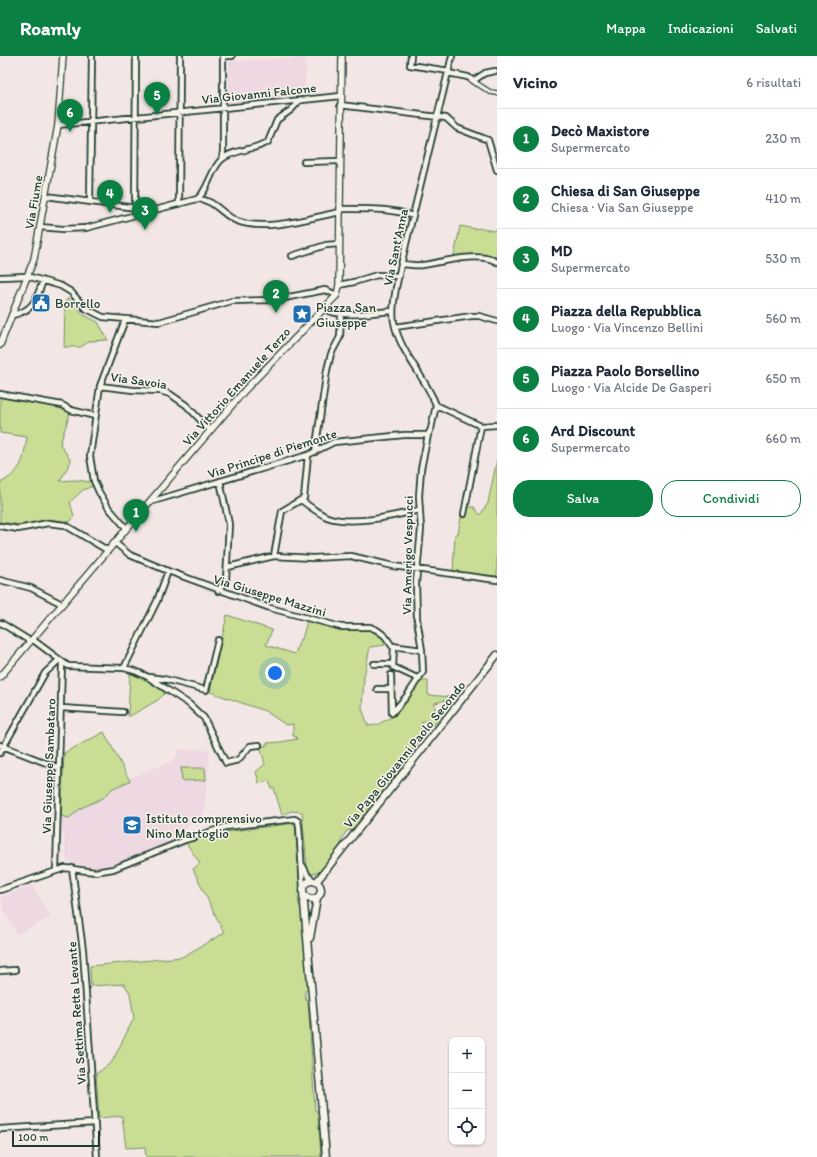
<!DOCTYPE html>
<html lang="it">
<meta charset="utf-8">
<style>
:root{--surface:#fff;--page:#f6f6f7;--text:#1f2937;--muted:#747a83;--line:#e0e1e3;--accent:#0b8043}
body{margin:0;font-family:Itim,sans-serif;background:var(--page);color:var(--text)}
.controls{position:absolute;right:12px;bottom:12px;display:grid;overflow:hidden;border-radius:8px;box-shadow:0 1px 3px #0004}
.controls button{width:36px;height:36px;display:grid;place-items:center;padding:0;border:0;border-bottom:1px solid var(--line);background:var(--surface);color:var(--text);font:20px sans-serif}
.scale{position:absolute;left:12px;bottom:10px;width:88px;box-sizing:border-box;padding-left:4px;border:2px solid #1f3d34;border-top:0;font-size:11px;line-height:14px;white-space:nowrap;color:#1f3d34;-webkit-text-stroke:3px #f7f3e8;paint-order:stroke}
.you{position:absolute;left:275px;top:617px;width:14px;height:14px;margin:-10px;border:3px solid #fff;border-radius:50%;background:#1a73e8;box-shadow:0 0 0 6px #1a73e833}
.badge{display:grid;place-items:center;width:26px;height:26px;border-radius:50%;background:var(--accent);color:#fff;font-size:13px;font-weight:700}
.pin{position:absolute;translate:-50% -33px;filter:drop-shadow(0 1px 2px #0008)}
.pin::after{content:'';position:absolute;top:21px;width:14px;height:12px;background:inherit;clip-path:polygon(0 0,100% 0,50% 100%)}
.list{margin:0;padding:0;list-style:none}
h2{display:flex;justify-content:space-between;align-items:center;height:52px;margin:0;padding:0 16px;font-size:17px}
h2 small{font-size:13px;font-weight:400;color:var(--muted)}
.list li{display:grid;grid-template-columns:26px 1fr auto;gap:12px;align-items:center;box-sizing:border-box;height:60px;padding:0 16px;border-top:1px solid var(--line)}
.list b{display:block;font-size:15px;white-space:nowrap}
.list p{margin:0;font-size:13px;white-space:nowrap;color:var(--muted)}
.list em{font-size:13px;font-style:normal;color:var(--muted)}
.actions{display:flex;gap:8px;padding:12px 16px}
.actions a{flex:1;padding:9px 0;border:1px solid var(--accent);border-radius:16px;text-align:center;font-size:14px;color:var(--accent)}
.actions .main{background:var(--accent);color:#fff}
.icon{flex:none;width:22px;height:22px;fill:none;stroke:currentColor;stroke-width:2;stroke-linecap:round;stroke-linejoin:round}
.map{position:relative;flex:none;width:497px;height:1101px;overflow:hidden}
header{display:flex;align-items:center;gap:24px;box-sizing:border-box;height:56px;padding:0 20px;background:var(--accent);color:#fff}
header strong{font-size:19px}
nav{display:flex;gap:22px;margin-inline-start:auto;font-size:14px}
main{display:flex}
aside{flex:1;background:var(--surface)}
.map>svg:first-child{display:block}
</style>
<header>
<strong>Roamly</strong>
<nav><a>Mappa</a><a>Indicazioni</a><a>Salvati</a></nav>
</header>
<main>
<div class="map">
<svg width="497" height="1101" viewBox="0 0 497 1101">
<rect width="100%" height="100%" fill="#f3e7e5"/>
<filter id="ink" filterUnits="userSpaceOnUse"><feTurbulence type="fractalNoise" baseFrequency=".025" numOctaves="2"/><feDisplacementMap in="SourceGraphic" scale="8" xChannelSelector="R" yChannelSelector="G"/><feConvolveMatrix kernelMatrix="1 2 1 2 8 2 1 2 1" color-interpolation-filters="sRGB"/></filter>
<g filter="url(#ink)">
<!-- built -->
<path fill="#eed8e1" d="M 298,2 L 306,3 L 305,39 L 228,47 L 229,5 Z
M 180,693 L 210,694 L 204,758 L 189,768 L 182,778 L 156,792 L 102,812 L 67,806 L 61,760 L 69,762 L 81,752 L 103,742 L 113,732 L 130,726 L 128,723 L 174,704 Z
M 32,829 L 51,861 L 17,879 L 3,853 L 1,841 Z"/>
<!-- green -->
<path fill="#c9de94" stroke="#748e64" d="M 460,170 L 476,173 L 477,172 L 494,175 L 497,173 L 497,203 L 490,200 L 454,201 Z
M 68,242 L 84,259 L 98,266 L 108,284 L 90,285 L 81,291 L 64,291 L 65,246 Z
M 0,341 L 63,352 L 70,357 L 60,388 L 71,405 L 60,425 L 74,424 L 92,426 L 93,430 L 83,434 L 70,446 L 74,460 L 70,466 L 50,463 L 22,469 L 0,466 L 0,427 C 23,415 23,404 27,381 L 0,377 Z
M 497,403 L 497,520 L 453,516 L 455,478 L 458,478 L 461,461 L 465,462 L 467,451 L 474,451 L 480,459 L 488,447 Z
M 227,559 L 272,574 L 266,589 L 295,598 L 300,583 L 302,583 L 307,565 L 340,572 L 370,573 L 377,575 L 385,583 L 385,589 L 370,591 L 364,621 L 362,652 L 368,670 L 377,669 L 393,660 L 421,625 L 428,625 L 428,639 L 451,641 L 450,643 L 435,647 L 435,655 L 441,658 L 440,662 L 434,669 L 430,668 L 430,665 L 422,665 L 419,684 L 414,693 L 411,694 L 407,704 L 390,726 L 383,731 L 383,735 L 352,774 L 347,775 L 342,782 L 341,788 L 321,816 L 311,818 L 307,810 L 302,756 L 291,755 L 282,759 L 274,732 L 272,733 L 269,725 L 259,727 L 256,716 L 265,708 L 260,690 L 266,690 L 266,687 L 281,686 L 297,683 L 295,680 L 293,680 L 293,668 L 286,669 L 265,655 L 210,636 Z
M 130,618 L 143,622 L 165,637 L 158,644 L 130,660 L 128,660 Z
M 104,676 L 130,725 L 113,732 L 103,742 L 81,752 L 69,762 L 61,760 L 64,697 Z
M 181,712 L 205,712 L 206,724 L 182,725 Z
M 295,767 L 301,840 L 298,843 L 299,849 L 302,852 L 308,933 L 305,935 L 305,942 L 308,944 L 315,1055 L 318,1055 L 321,1101 L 146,1101 L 145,1091 L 126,1092 L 122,1060 L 99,1062 L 96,1018 L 112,1006 L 134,962 L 130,937 L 124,928 L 91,930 L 90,910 L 182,901 L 224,877 L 193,813 L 200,807 L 186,787 L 207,782 L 212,784 L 225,780 L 225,776 Z"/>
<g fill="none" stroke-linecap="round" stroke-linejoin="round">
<!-- pedestrian casing -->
<g stroke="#1f3d34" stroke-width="6">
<path id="pedestrian" d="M 476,27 L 490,36 L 497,37"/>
</g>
<!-- minor casing -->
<g stroke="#1f3d34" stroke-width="8">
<path id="minor" d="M 223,0 L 232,0
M 411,0 L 410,9 L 449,15
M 448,17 L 468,21 L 476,27
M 473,25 L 485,17 L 495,15
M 340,49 L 446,62 L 457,72 L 488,84 L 497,114
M 58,69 L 341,40
M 222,103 L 223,95 L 223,0
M 304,106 L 340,105
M 46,140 L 151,154
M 197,143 C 208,135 210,115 221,104 C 231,94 255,94 268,86 L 277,64 L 291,54 L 299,45
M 90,145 L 92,0
M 179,148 L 180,0
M 135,159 L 136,0
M 40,171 L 63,173 L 86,172 L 197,143 C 214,143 222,159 237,165 C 266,176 310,162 340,156 L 343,153 C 366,153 391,152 413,160
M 292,200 L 326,189 L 339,188
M 401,208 C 409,208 416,210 423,209 C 443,206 479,195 497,206
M 0,221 L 27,220 L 61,230 L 71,236 L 85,252 L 103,261 L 159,266 L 232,245 L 274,244 L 325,234 L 337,239
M 339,229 L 354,226 L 377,219 L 399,220
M 324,253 C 344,263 372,256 393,255
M 12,259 C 34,255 36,243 43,225
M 125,264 L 100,330 L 90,400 L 94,425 L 99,436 L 108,451 L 126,472
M 395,271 L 472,260 L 479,260 L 497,265
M 100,330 L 133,334 L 160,335 L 170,338 L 186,349 L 210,374
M 0,338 L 62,349 L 71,354 L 95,360
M 436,349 L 481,370 L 497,369
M 315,396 L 327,314 L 331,298 L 340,281 L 341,258
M 301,444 C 309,450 318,457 327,461 C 352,470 394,460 419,454
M 150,446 L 308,399 L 334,386 L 404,379 L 428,379
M 464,458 L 481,370
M 0,470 L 18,473 L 48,467 L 65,469 L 107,494
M 114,486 L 130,499 L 168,515 L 270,552 L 341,571 L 370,571 L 377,574 L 385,580 L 392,590 L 422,594
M 274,500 L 282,455 L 304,442 L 308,399
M 228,511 L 274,500 L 313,502 L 351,500 L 393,510 L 497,524
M 0,524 L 31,532 L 62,548
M 218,535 L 226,524 L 229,468 L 220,425
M 1,567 L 30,585
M 32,583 L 68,610 L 124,612 L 135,615 L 148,621 L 189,648 L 204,662 L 226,707 L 238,704 L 250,690 L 259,689
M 394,590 L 393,611 L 419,623
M 374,608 L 393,608
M 124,612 L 157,545 L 168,515
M 391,619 L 392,657
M 149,621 L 164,623 L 206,634 L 218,584
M 377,633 L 391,633
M 61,652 L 123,656
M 392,657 L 406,641 L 423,616 L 422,594 L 417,563 L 416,527 L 421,473 L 419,440 L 421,413 L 428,379 L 431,373 L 436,349 C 425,320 400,297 394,266 C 390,248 402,206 406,188 C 421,125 437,63 452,0
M 0,689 L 59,712
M 0,697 L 45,617 L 59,604
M 303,810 L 308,820 L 313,824
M 72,812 L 83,894 L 97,1101
M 56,814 L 62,607
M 0,834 L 65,812 L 95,816 L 113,813 L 185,784 L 225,771 L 295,763 L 298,765 L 299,770 L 303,832
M 0,915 L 15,914
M 0,1073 L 95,1067"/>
</g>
<!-- tertiary casing -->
<g stroke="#1f3d34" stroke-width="8">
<path id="tertiary" d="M 0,289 L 34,203 L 58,69 L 63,0
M 0,621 L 245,334 L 337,239 L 339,229 L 342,0"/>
</g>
<!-- secondary casing -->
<g stroke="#1f3d34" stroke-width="9">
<path id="secondary" d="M303 834a9 9 0 1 1 18 0a9 9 0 1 1-18 0Z
M 317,825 L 497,599
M 303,836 L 326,1101
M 310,882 L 317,842"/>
</g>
<!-- pedestrian -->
<use href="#pedestrian" stroke="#f7f3e8" stroke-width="3.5"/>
<!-- minor -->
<use href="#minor" stroke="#f7f3e8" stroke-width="4.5"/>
<!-- tertiary -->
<use href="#tertiary" stroke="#f7f3e8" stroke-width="5.5"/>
<!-- secondary -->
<use href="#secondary" stroke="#f7f3e8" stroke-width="6"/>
</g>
</g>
<!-- icons -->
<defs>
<g id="civic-square" transform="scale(1)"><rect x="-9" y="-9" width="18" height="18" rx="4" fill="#1f6fb2" stroke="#f7f3e8"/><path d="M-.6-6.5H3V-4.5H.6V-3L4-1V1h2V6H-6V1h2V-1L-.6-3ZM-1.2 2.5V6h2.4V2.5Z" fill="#fff"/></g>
<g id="sight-square" transform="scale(1)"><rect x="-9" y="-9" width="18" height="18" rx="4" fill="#1f6fb2" stroke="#f7f3e8"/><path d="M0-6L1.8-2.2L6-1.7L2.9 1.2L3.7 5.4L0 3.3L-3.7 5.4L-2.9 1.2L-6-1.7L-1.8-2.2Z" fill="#fff"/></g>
<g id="school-square" transform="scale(1)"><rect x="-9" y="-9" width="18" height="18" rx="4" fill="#1f6fb2" stroke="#f7f3e8"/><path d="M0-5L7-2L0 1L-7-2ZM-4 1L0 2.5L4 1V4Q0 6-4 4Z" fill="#fff"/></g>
</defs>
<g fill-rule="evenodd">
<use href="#civic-square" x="41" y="247"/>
<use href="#sight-square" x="302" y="258"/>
<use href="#school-square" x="132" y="769"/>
</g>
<g text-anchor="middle" stroke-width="3" stroke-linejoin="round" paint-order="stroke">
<!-- street labels -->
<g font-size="13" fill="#1f3d34" stroke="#f7f3e8">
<text transform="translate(259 37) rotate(-6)" y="5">Via Giovanni Falcone</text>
<text transform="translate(33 146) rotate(-80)" y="5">Via Fiume</text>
<text transform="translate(395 191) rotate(-78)" y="5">Via Sant'Anna</text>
<text transform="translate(139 324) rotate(8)" y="5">Via Savoia</text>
<text transform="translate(236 330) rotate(-48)" y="5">Via Vittorio Emanuele Terzo</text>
<text transform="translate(272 397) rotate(-18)" y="5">Via Principe di Piemonte</text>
<text transform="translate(407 499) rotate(-89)" y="5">Via Amerigo Vespucci</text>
<text transform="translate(270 539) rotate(17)" y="5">Via Giuseppe Mazzini</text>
<text transform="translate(404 698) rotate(-51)" y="5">Via Papa Giovanni Paolo Secondo</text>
<text transform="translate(48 710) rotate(-88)" y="5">Via Giuseppe Sambataro</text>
<text transform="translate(76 957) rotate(-94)" y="5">Via Settima Retta Levante</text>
</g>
<!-- poi labels -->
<g font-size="13" fill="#1f3d34" stroke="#f7f3e8" text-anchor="start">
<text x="55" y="252">Borrello</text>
<text x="316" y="256">Piazza San<tspan x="316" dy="15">Giuseppe</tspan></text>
<text x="146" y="767">Istituto comprensivo<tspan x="146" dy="15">Nino Martoglio</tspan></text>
</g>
</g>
</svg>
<div class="controls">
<button>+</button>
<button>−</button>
<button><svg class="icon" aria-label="locate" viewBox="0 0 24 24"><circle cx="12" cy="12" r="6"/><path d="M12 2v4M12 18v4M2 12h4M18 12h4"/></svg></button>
</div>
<div class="scale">100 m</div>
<div class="you"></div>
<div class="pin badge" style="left:136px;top:476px">1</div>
<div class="pin badge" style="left:276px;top:257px">2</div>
<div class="pin badge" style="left:145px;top:174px">3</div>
<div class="pin badge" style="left:110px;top:157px">4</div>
<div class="pin badge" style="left:157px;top:59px">5</div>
<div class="pin badge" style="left:70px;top:76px">6</div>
</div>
<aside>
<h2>Vicino<small>6 risultati</small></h2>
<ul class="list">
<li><span class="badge">1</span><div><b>Decò Maxistore</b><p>Supermercato</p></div><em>230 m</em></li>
<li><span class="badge">2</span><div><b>Chiesa di San Giuseppe</b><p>Chiesa · Via San Giuseppe</p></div><em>410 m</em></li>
<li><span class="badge">3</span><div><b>MD</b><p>Supermercato</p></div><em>530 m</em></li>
<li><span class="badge">4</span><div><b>Piazza della Repubblica</b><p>Luogo · Via Vincenzo Bellini</p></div><em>560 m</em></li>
<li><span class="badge">5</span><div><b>Piazza Paolo Borsellino</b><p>Luogo · Via Alcide De Gasperi</p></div><em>650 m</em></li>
<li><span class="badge">6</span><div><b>Ard Discount</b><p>Supermercato</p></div><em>660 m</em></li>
</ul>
<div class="actions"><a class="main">Salva</a><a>Condividi</a></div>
</aside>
</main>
